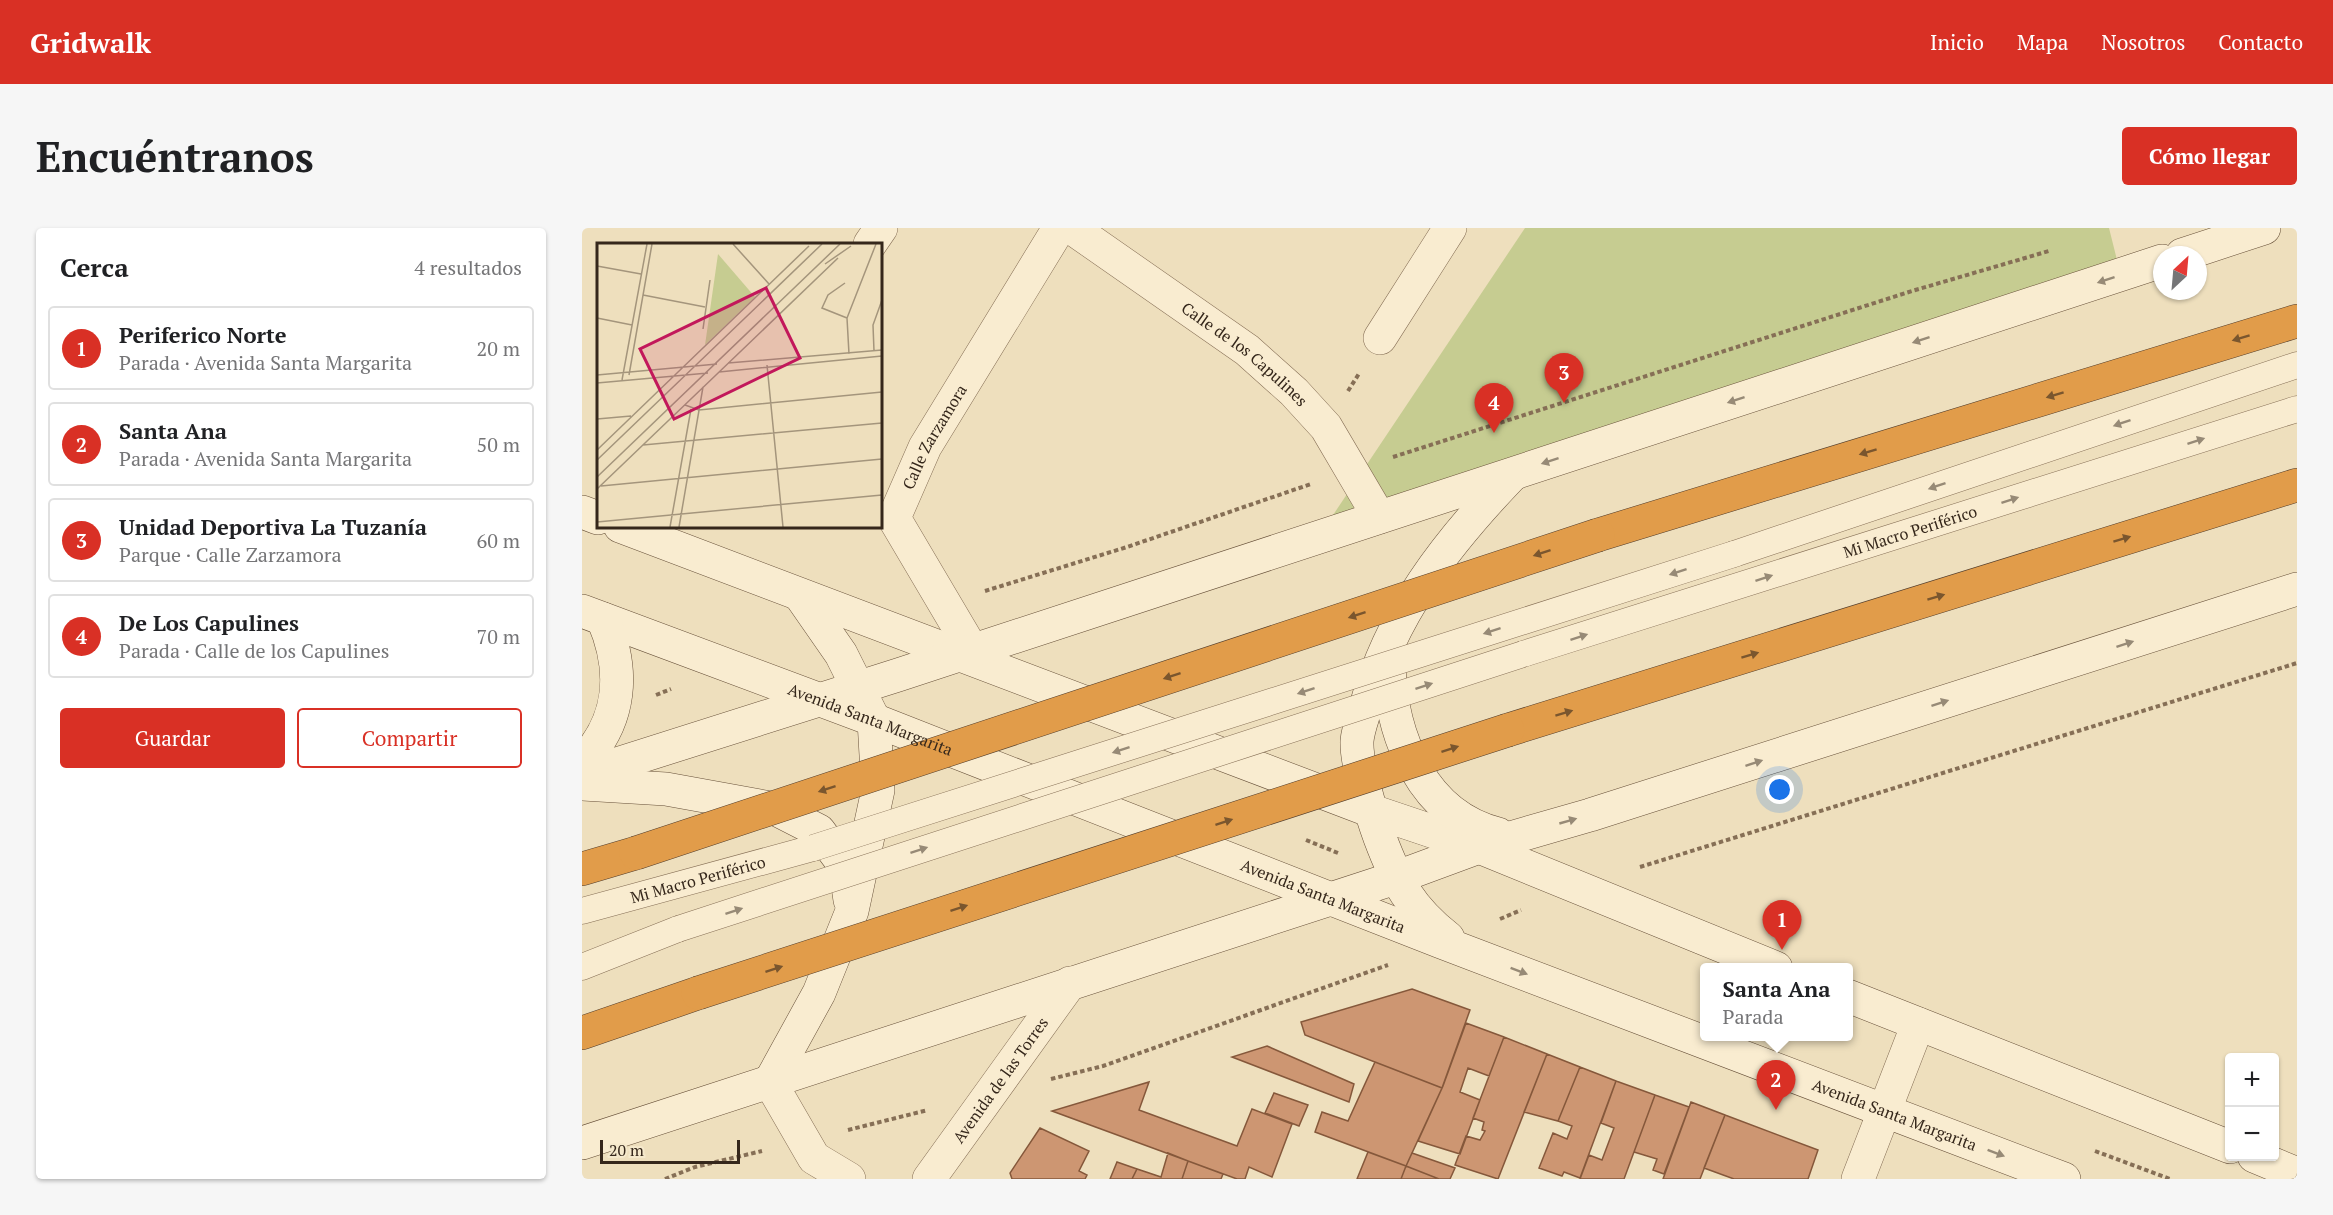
<!DOCTYPE html>
<html lang="es">
<meta charset="utf-8">
<style>
:root{--surface:#fff;--page:#f6f6f6;--text:#202124;--muted:#757577;--line:#e0e0e0;--accent:#d93025}
body{margin:0;font-family:"PT Serif",serif;background:var(--page);color:var(--text)}
.controls{position:absolute;right:18px;bottom:18px;display:grid;overflow:hidden;border-radius:6px;box-shadow:0 2px 4px #0004}
.controls button{width:54px;height:54px;display:grid;place-items:center;padding:0;border:0;border-bottom:2px solid var(--line);background:var(--surface);color:var(--text);font:30px sans-serif}
.compass{position:absolute;left:1571px;top:18px;width:54px;height:54px;border-radius:50%;background:var(--surface);box-shadow:0 2px 4px #0004;rotate:26deg}
.scale{position:absolute;left:18px;bottom:15px;width:140px;box-sizing:border-box;padding-left:6px;border:3px solid #35271b;border-top:0;font-size:16px;line-height:21px;white-space:nowrap;color:#35271b;-webkit-text-stroke:4px #f5e9cc;paint-order:stroke}
.you{position:absolute;left:1198px;top:562px;width:21px;height:21px;margin:-15px;border:4px solid #fff;border-radius:50%;background:#1a73e8;box-shadow:0 0 0 9px #1a73e833}
.badge{display:grid;place-items:center;width:39px;height:39px;border-radius:50%;background:var(--accent);color:#fff;font-size:20px;font-weight:700}
.pin{position:absolute;translate:-50% -50px;filter:drop-shadow(0 2px 3px #0008)}
.pin::after{content:'';position:absolute;top:32px;width:21px;height:18px;background:inherit;clip-path:polygon(0 0,100% 0,50% 100%)}
.popup{position:absolute;left:1118px;top:735px;width:153px;height:78px;box-sizing:border-box;display:grid;place-content:center;border-radius:6px;background:var(--surface);filter:drop-shadow(0 2px 4px #0005);font-size:20px;white-space:nowrap;color:var(--muted)}
.popup b{font-size:22px;color:var(--text)}
.popup::after{content:'';position:absolute;left:50%;top:100%;margin-left:-12px;border:12px solid transparent;border-top-color:var(--surface)}
.list{margin:0;padding:0;list-style:none}
h2{display:flex;justify-content:space-between;align-items:center;height:78px;margin:0;padding:0 24px;font-size:26px}
h2 small{font-size:20px;font-weight:400;color:var(--muted)}
.list li{display:grid;grid-template-columns:39px 1fr auto;gap:18px;align-items:center;box-sizing:border-box;height:84px;margin:0 12px 12px;padding:0 12px;border:2px solid var(--line);border-radius:6px}
.list b{display:block;font-size:22px;white-space:nowrap}
.list p{margin:0;font-size:20px;white-space:nowrap;color:var(--muted)}
.list em{font-size:20px;font-style:normal;color:var(--muted)}
.actions{display:flex;gap:12px;padding:18px 24px}
.actions a{flex:1;padding:14px 0;border:2px solid var(--accent);border-radius:6px;text-align:center;font-size:21px;color:var(--accent)}
.actions .main{background:var(--accent);color:#fff}
.map{position:relative;flex:none;width:1715px;height:951px;overflow:hidden;border-radius:6px}
header{display:flex;align-items:center;gap:36px;box-sizing:border-box;height:84px;padding:0 30px;background:var(--accent);color:#fff}
header strong{font-size:28px}
nav{display:flex;gap:33px;margin-inline-start:auto;font-size:21px}
.intro{display:flex;align-items:center;justify-content:space-between;box-sizing:border-box;height:144px;padding:0 36px}
h1{margin:0;font-size:42px}
.button{padding:15px 27px;border-radius:6px;background:var(--accent);color:#fff;font-size:21px;font-weight:700}
main{display:flex;gap:36px;padding:0 36px}
aside{flex:1;background:var(--surface);border-radius:6px;box-shadow:0 2px 4px #0004}
.map>svg:first-child{display:block}
</style>
<header>
<strong>Gridwalk</strong>
<nav><a>Inicio</a><a>Mapa</a><a>Nosotros</a><a>Contacto</a></nav>
</header>
<div class="intro"><h1>Encuéntranos</h1><a class="button">Cómo llegar</a></div>
<main>
<aside>
<h2>Cerca<small>4 resultados</small></h2>
<ul class="list">
<li><span class="badge">1</span><div><b>Periferico Norte</b><p>Parada · Avenida Santa Margarita</p></div><em>20 m</em></li>
<li><span class="badge">2</span><div><b>Santa Ana</b><p>Parada · Avenida Santa Margarita</p></div><em>50 m</em></li>
<li><span class="badge">3</span><div><b>Unidad Deportiva La Tuzanía</b><p>Parque · Calle Zarzamora</p></div><em>60 m</em></li>
<li><span class="badge">4</span><div><b>De Los Capulines</b><p>Parada · Calle de los Capulines</p></div><em>70 m</em></li>
</ul>
<div class="actions"><a class="main">Guardar</a><a>Compartir</a></div>
</aside>
<div class="map">
<svg width="1715" height="951" viewBox="0 0 1715 951">
<rect width="100%" height="100%" fill="#eedfbd"/>
<!-- green -->
<path fill="#c6cc91" d="M 943,0 L 1527,0 L 1538,44 L 739,305 Z"/>
<!-- building -->
<path fill="#cd9672" stroke="#85583b" stroke-width="1.5" d="M 830,761 L 888,782 L 860,860 L 723,807 L 719,794 Z
M 884,795 L 922,809 L 907,848 L 886,840 L 878,864 L 898,872 L 878,926 L 836,913 L 861,858 Z
M 922,809 L 965,826 L 916,951 L 873,937 L 884,908 L 898,912 L 903,903 L 900,902 L 902,894 L 891,890 Z
M 685,818 L 772,856 L 767,874 L 650,829 Z
M 965,826 L 998,839 L 976,893 L 942,884 Z
M 793,834 L 860,860 L 824,938 L 733,904 L 740,884 L 766,893 Z
M 998,839 L 1034,853 L 998,950 L 982,944 L 980,948 L 957,940 L 971,905 L 985,911 L 990,898 L 976,893 Z
M 1034,853 L 1073,867 L 1042,951 L 998,951 L 1007,927 L 1020,932 L 1032,900 L 1019,895 Z
M 567,854 L 557,882 L 655,918 L 670,881 L 710,896 L 690,949 L 667,939 L 663,951 L 655,951 L 470,883 Z
M 692,865 L 726,877 L 717,898 L 683,885 Z
M 1073,867 L 1107,879 L 1082,946 L 1071,942 L 1075,931 L 1052,924 Z
M 1109,874 L 1143,887 L 1118,951 L 1081,951 Z
M 1143,887 L 1236,922 L 1226,951 L 1152,951 L 1122,940 Z
M 458,900 L 507,923 L 497,943 L 505,947 L 503,951 L 430,951 L 428,945 Z
M 786,924 L 824,938 L 819,951 L 775,951 Z
M 586,925 L 606,933 L 600,951 L 550,951 L 555,941 L 579,949 Z
M 830,925 L 873,940 L 868,951 L 857,951 L 824,938 Z
M 606,933 L 641,946 L 639,951 L 600,951 Z
M 535,934 L 555,941 L 550,951 L 528,951 Z
M 824,938 L 857,951 L 819,951 Z"/>
<g fill="none" stroke-linecap="round" stroke-linejoin="round">
<!-- service casing -->
<g stroke="#866f56" stroke-width="27">
<g id="service">
<path d="M 1152,326 L 1715,137"/>
<path id="s1" d="M 941,426 L 1715,181"/>
<path id="s2" d="M 0,683 L 231,620"/>
<path d="M 0,739 L 96,701"/>
</g>
</g>
<!-- pedestrian casing -->
<g stroke="#866f56" stroke-width="34">
<g id="pedestrian">
<path id="s3" d="M 490,0 L 665,122 L 712,164 L 744,199 L 797,289"/>
<path d="M 288,16 L 299,0"/>
<path id="s4" d="M 390,422 L 312,290 L 343,219 L 477,0"/>
</g>
</g>
<!-- minor casing -->
<g stroke="#866f56" stroke-width="34">
<g id="minor">
<path d="M 798,110 L 868,0"/>
<path d="M 188,854 L 232,930 L 267,951"/>
<path id="s5" d="M 347,951 L 488,755"/>
<path d="M 1276,951 L 1336,796"/>
</g>
</g>
<!-- secondary casing -->
<g stroke="#675039" stroke-width="34">
<g id="secondary">
<path d="M 1600,27 L 1682,0"/>
<path d="M 0,284 L 16,290"/>
<path d="M 38,298 L 787,582 L 897,619 L 1194,740"/>
<path id="s6" d="M 0,383 L 292,492 L 859,714 L 1482,951"/>
<path d="M 807,437 C 809,508 840,587 916,606"/>
<path d="M 0,534 C 40,493 43,442 21,391"/>
<path d="M 0,547 L 316,447 L 1580,33"/>
<path d="M 0,556 L 84,561 L 194,581 L 237,603 L 263,638 L 268,672"/>
<path d="M 866,710 C 828,680 815,655 798,610 C 790,588 774,536 775,513 C 776,501 781,489 784,478 C 808,387 865,315 928,249"/>
<path d="M 1266,768 L 1648,919"/>
<path d="M 188,854 L 237,765 L 270,683 L 296,562 L 292,492 L 259,426 L 218,367"/>
<path d="M 0,915 L 813,650 L 897,619 L 1008,587 L 1715,361"/>
<path d="M 1672,928 L 1715,946"/>
</g>
</g>
<!-- motorway casing -->
<g stroke="#533d2b" stroke-width="34">
<path id="motorway" d="M 1016,307 L 1715,93
M 926,502 L 1715,257
M 0,641 L 54,625
M 0,805 L 116,765"/>
</g>
<!-- path -->
<path stroke="#866f56" stroke-width="4" stroke-dasharray="4.5 3" stroke-linecap="butt" d="M 766,163 L 778,144
M 811,229 L 1330,63 L 1467,23
M 403,363 L 545,319 L 729,256
M 74,467 L 89,461
M 724,612 L 756,625
M 1058,639 L 1715,435
M 918,691 L 939,682
M 469,851 L 521,838 L 806,737
M 266,902 L 346,882
M 1513,923 L 1588,951
M 83,951 L 113,939 L 180,923"/>
<!-- service -->
<use href="#service" stroke="#f9ecd0" stroke-width="26"/>
<!-- pedestrian -->
<use href="#pedestrian" stroke="#f9ecd0" stroke-width="33"/>
<!-- minor -->
<use href="#minor" stroke="#f9ecd0" stroke-width="33"/>
<!-- secondary -->
<use href="#secondary" stroke="#f9ecd0" stroke-width="33"/>
<!-- motorway -->
<use href="#motorway" stroke="#e19c4a" stroke-width="33"/>
<!-- service-bridge casing -->
<g stroke="#866f56" stroke-width="27" stroke-linecap="butt">
<path id="service-bridge" d="M 231,620 L 1152,326
M 96,701 L 941,426"/>
</g>
<!-- motorway-bridge casing -->
<g stroke="#533d2b" stroke-width="34" stroke-linecap="butt">
<path id="motorway-bridge" d="M 54,625 L 1016,307
M 116,765 L 926,502"/>
</g>
<!-- service-bridge -->
<use href="#service-bridge" stroke="#f9ecd0" stroke-width="26"/>
<!-- motorway-bridge -->
<use href="#motorway-bridge" stroke="#e19c4a" stroke-width="33"/>
</g>
<!-- one-way arrows -->
<defs><path id="oneway-solid" d="M-6-.8H1V-3.2L6.5 0L1 3.2V.8H-6Z" transform="scale(1.5)"/></defs>
<g fill="#978a76">
<use href="#oneway-solid" transform="translate(1524 52) rotate(162)"/>
<use href="#oneway-solid" transform="translate(1339 112) rotate(162)"/>
<use href="#oneway-solid" transform="translate(1154 172) rotate(162)"/>
<use href="#oneway-solid" transform="translate(1540 195) rotate(161)"/>
<use href="#oneway-solid" transform="translate(1614 213) rotate(-18)"/>
<use href="#oneway-solid" transform="translate(968 233) rotate(162)"/>
<use href="#oneway-solid" transform="translate(1355 258) rotate(161)"/>
<use href="#oneway-solid" transform="translate(1428 272) rotate(-18)"/>
<use href="#oneway-solid" transform="translate(1096 344) rotate(162)"/>
<use href="#oneway-solid" transform="translate(1182 350) rotate(-18)"/>
<use href="#oneway-solid" transform="translate(910 403) rotate(162)"/>
<use href="#oneway-solid" transform="translate(997 409) rotate(-18)"/>
<use href="#oneway-solid" transform="translate(1543 416) rotate(-18)"/>
<use href="#oneway-solid" transform="translate(842 458) rotate(-18)"/>
<use href="#oneway-solid" transform="translate(724 463) rotate(162)"/>
<use href="#oneway-solid" transform="translate(1358 475) rotate(-18)"/>
<use href="#oneway-solid" transform="translate(539 522) rotate(162)"/>
<use href="#oneway-solid" transform="translate(1172 535) rotate(-18)"/>
<use href="#oneway-solid" transform="translate(986 593) rotate(-16)"/>
<use href="#oneway-solid" transform="translate(337 622) rotate(-18)"/>
<use href="#oneway-solid" transform="translate(152 683) rotate(-18)"/>
<use href="#oneway-solid" transform="translate(937 743) rotate(21)"/>
<use href="#oneway-solid" transform="translate(1414 925) rotate(21)"/>
</g>
<g fill="#7a562e">
<use href="#oneway-solid" transform="translate(1659 110) rotate(163)"/>
<use href="#oneway-solid" transform="translate(1473 167) rotate(163)"/>
<use href="#oneway-solid" transform="translate(1286 224) rotate(163)"/>
<use href="#oneway-solid" transform="translate(1540 311) rotate(-17)"/>
<use href="#oneway-solid" transform="translate(960 325) rotate(162)"/>
<use href="#oneway-solid" transform="translate(1354 369) rotate(-17)"/>
<use href="#oneway-solid" transform="translate(775 387) rotate(162)"/>
<use href="#oneway-solid" transform="translate(1168 427) rotate(-17)"/>
<use href="#oneway-solid" transform="translate(590 448) rotate(162)"/>
<use href="#oneway-solid" transform="translate(982 485) rotate(-17)"/>
<use href="#oneway-solid" transform="translate(868 521) rotate(-18)"/>
<use href="#oneway-solid" transform="translate(245 561) rotate(162)"/>
<use href="#oneway-solid" transform="translate(642 594) rotate(-18)"/>
<use href="#oneway-solid" transform="translate(377 680) rotate(-18)"/>
<use href="#oneway-solid" transform="translate(192 741) rotate(-18)"/>
</g>
<g text-anchor="middle" stroke-width="4.5" stroke-linejoin="round" paint-order="stroke">
<!-- street labels -->
<g font-size="16" fill="#35271b" stroke="#f5e9cc">
<text dy="6" stroke="none"><textPath href="#s3" startOffset="214">Calle de los Capulines</textPath></text>
<text dy="6" stroke="none"><textPath href="#s4" startOffset="244">Calle Zarzamora</textPath></text>
<text dy="6" stroke="none"><textPath href="#s1" startOffset="406">Mi Macro Periférico</textPath></text>
<text dy="6" stroke="none"><textPath href="#s6" startOffset="308">Avenida Santa Margarita</textPath></text>
<text dy="6" stroke="none"><textPath href="#s2" startOffset="120">Mi Macro Periférico</textPath></text>
<text dy="6" stroke="none"><textPath href="#s6" startOffset="794">Avenida Santa Margarita</textPath></text>
<text dy="6" stroke="none"><textPath href="#s5" startOffset="122">Avenida de las Torres</textPath></text>
<text dy="6" stroke="none"><textPath href="#s6" startOffset="1406">Avenida Santa Margarita</textPath></text>
</g>
</g>
<!-- overview -->
<g transform="translate(15 15)">
<rect width="285" height="285" fill="#eedfbd"/>
<path d="M 121,11 L 158,54 L 108,102 Z" fill="#c6cc91"/>
<path fill="none" stroke="#a4957c" stroke-width="1.5" d="M 136,1 L 172,41M 228,21 L 254,3M 0,23 L 44,31M 248,40 L 231,52 L 225,65 L 250,75M 46,52 L 108,64M 0,75 L 35,82M 106,86 L 113,37M 277,108 L 276,82 L 285,57M 252,111 L 250,75 L 279,1M 131,120 L 285,107M 170,122 L 186,284M 122,129 L 285,113M 0,132 L 120,121M 32,132 L 55,1M 25,137 L 50,1M 0,140 L 111,130M 88,162 L 102,167 L 285,149M 0,176 L 34,173M 46,202 L 285,180M 0,207 L 212,3M 0,217 L 225,1M 0,234 L 243,1M 4,243 L 285,216M 0,246 L 241,15M 0,279 L 285,252M 73,284 L 94,166M 82,284 L 106,144"/>
<path fill="#c2185b" fill-opacity="0.15" stroke="#c2185b" stroke-width="3" d="M 169,45 L 203,115 L 77,176 L 43,106 Z"/>
<rect width="285" height="285" fill="none" stroke="#35271b" stroke-width="3"/>
</g>
</svg>
<div class="controls">
<button>+</button>
<button>−</button>
</div>
<svg class="compass" viewBox="-18 -18 36 36"><path d="M0-13l5 13h-10z" fill="#e53935"/><path d="M0 13l5-13h-10z" fill="#757577"/></svg>
<div class="scale">20 m</div>
<div class="you"></div>
<div class="pin badge" style="left:1200px;top:722px">1</div>
<div class="pin badge" style="left:1194px;top:882px">2</div>
<div class="popup"><b>Santa Ana</b>Parada</div>
<div class="pin badge" style="left:982px;top:175px">3</div>
<div class="pin badge" style="left:912px;top:205px">4</div>
</div>
</main>
